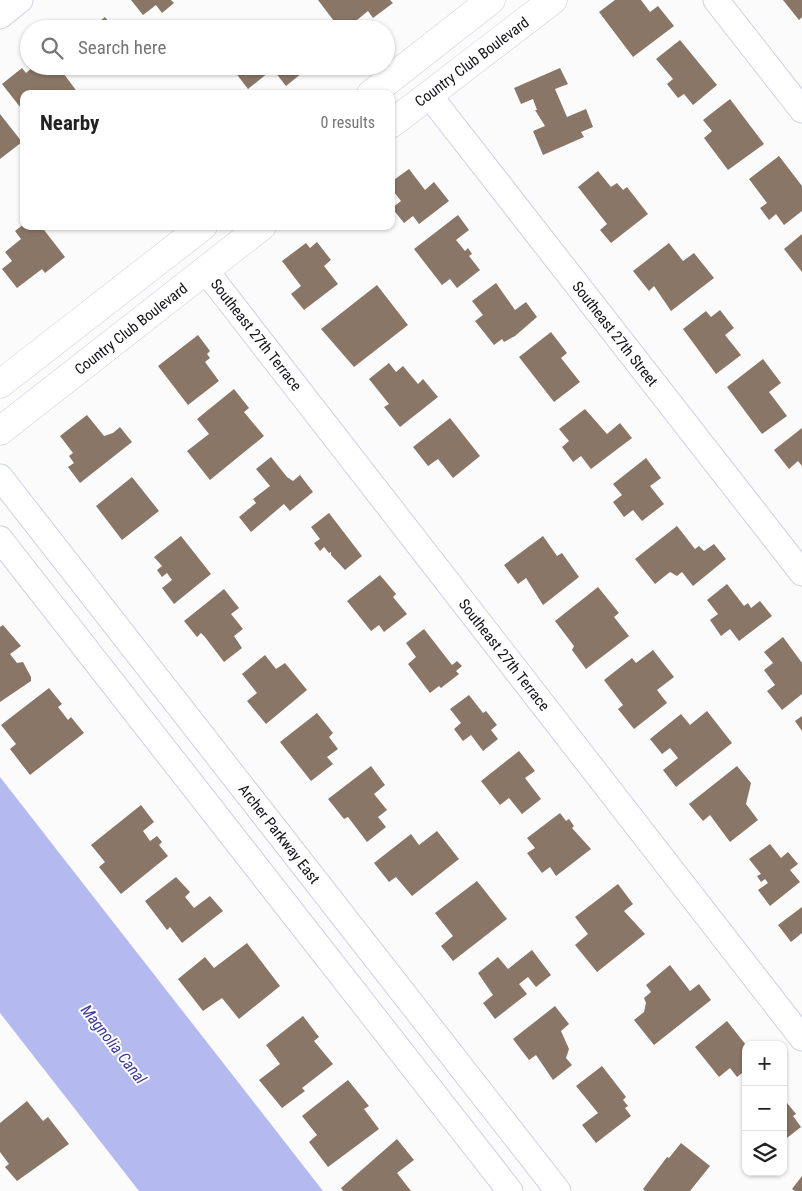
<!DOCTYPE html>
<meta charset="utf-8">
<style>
:root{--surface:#fff;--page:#f6f6f6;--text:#222;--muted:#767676;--line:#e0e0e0}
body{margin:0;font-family:"Roboto Condensed",sans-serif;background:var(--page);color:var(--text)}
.controls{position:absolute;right:15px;bottom:15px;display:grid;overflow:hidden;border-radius:10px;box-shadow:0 1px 4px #0004}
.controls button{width:45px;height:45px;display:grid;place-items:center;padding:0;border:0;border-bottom:1px solid var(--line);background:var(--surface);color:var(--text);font:25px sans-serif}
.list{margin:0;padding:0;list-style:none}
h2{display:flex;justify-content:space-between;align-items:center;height:65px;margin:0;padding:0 20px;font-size:21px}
h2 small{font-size:16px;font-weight:400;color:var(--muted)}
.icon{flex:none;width:28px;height:28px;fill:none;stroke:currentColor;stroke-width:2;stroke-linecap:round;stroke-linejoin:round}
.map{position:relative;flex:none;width:802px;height:1191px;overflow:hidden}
.search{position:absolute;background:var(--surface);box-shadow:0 1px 4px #0004;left:20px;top:20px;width:375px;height:55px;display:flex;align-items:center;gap:12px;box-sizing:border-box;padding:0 18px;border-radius:28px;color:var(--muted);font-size:19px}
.panel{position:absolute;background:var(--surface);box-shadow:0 1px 4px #0004;left:20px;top:90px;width:375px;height:140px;border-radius:10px}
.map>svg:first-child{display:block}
</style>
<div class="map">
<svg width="802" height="1191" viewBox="0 0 802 1191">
<rect width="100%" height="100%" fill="#fbfbfb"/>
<!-- water -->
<path fill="#b4baf0" d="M 0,777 L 323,1191 L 139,1191 L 0,1013 Z"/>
<!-- building -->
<path fill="#897667" d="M 131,0 L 171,0 L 174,3 L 162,13 L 156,5 L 143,15 Z
M 318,0 L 390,0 L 393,3 L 373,18 L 368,11 L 346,29 L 340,29 Z
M 615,0 L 641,0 L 650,12 L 658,6 L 674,26 L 633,57 L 599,12 Z
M 783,0 L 802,0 L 802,17 L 799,20 Z
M 105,17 L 114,29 L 90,29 Z
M 76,22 L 82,29 L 67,29 Z
M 680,40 L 717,85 L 693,105 L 684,94 L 678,98 L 667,84 L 673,79 L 656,59 Z
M 34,66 L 58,66 L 78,93 L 24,94 L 24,112 L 2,84 L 22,68 L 26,73 Z
M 234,66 L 296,66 L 302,73 L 286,86 L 275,72 L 271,75 L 269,72 L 248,89 L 232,68 Z
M 560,68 L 568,84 L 555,89 L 567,117 L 586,109 L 593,127 L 581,132 L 584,137 L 543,155 L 533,131 L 545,126 L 535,110 L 537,110 L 533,99 L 521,104 L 514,88 Z
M 730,99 L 764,144 L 728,170 L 704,138 L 712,131 L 703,120 Z
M 0,114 L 22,142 L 0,159 Z
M 779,156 L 802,186 L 802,211 L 784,225 L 776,214 L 769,220 L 760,208 L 767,203 L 749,179 Z
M 409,169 L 425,190 L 434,182 L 449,201 L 419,224 L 413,216 L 404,223 L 392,208 L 401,201 L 391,188 L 391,182 Z
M 598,171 L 611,187 L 617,183 L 623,190 L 627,187 L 648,214 L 611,243 L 600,230 L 607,224 L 578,187 Z
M 458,215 L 469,230 L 456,240 L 465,251 L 468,248 L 472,254 L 469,256 L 480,270 L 457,288 L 450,279 L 442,285 L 414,249 Z
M 24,224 L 24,226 L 41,226 L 65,257 L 45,273 L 42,269 L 17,288 L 2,269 L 12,261 L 5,252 L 21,239 L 15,231 Z
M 802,234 L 802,272 L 784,249 Z
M 317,242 L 331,260 L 324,266 L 338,284 L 304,310 L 291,294 L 301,286 L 282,261 L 306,243 L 310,248 Z
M 669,243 L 683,261 L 694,253 L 714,278 L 671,311 L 654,286 L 649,291 L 633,271 Z
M 496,283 L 515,310 L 526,302 L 537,317 L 515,336 L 504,342 L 502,339 L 494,345 L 475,321 L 483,315 L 472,301 Z
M 377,285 L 408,325 L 354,367 L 321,329 Z
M 720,310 L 734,328 L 725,335 L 741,355 L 716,374 L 683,329 L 706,311 L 711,317 Z
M 551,332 L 567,353 L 561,358 L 580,382 L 554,402 L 519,357 Z
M 198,335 L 210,351 L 207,354 L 210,358 L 205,362 L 219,381 L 188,405 L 158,366 Z
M 763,359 L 781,383 L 769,392 L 787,416 L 762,434 L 727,387 Z
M 389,363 L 396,372 L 403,366 L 418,384 L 423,379 L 438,397 L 400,427 L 384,407 L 389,404 L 369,379 Z
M 234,389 L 249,408 L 244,412 L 264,436 L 210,480 L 187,451 L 209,434 L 197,419 Z
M 585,409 L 607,434 L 620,423 L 632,438 L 591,469 L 581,456 L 573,462 L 562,447 L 569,441 L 559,429 Z
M 87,415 L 104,436 L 113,433 L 120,427 L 132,442 L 80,483 L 68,467 L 74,463 L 69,456 L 73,453 L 60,436 Z
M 450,418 L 480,456 L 453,478 L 438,459 L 428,466 L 413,447 Z
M 802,428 L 802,466 L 798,461 L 789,469 L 774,450 Z
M 271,457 L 287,477 L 293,481 L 300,475 L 313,492 L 290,511 L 284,504 L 251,532 L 239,517 L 256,503 L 253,499 L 270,486 L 256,469 Z
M 646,458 L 661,478 L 650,486 L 664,504 L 642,521 L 633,510 L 624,517 L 613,502 L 622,495 L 613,484 Z
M 132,477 L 159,511 L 122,540 L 96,506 Z
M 329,513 L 362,556 L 345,570 L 331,555 L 331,552 L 329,553 L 324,547 L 320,551 L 314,543 L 320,539 L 311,527 Z
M 677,526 L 695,549 L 699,546 L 704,551 L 714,544 L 726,559 L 693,586 L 682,572 L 677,576 L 670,572 L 655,584 L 635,559 Z
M 181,536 L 211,574 L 174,604 L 162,588 L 172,580 L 167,573 L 162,577 L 157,570 L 162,566 L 154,557 Z
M 543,536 L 557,556 L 562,553 L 579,577 L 543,605 L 526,578 L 518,584 L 504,565 Z
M 380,575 L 396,594 L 393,597 L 407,614 L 384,632 L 379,625 L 371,631 L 347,601 Z
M 727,584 L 744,606 L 748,603 L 751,608 L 760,601 L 772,616 L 739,641 L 730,629 L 721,636 L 710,620 L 718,614 L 707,600 Z
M 598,587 L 619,613 L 614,617 L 629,636 L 586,669 L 572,650 L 574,646 L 555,621 Z
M 224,589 L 239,608 L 231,614 L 243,629 L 234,636 L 242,648 L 224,662 L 205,637 L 201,633 L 197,637 L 184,621 Z
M 3,625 L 21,646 L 10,654 L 17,663 L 23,662 L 31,677 L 31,681 L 0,702 L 0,627 Z
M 424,629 L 452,665 L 457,661 L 462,666 L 456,671 L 459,674 L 441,688 L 439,686 L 430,693 L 408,664 L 416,657 L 406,643 Z
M 783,637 L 802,663 L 802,694 L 782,710 L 767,691 L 775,685 L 764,670 L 773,663 L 764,652 Z
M 653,650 L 674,677 L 657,690 L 667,703 L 634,729 L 618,709 L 623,705 L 604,680 L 632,658 L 636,663 Z
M 265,655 L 276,669 L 285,663 L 307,690 L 266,724 L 247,701 L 257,693 L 242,674 Z
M 49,688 L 62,704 L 58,707 L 68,720 L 71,717 L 84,733 L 30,775 L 10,749 L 16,744 L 1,725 Z
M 469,695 L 483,713 L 486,711 L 497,725 L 491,730 L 498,739 L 483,751 L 471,735 L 463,741 L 454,729 L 461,723 L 450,709 Z
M 707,711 L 732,743 L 676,787 L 663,770 L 678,758 L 670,748 L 662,754 L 650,739 L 681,714 L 690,725 Z
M 317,713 L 333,733 L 329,737 L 338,749 L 327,757 L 333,764 L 311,781 L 280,742 Z
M 802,716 L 802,731 L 795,721 Z
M 519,751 L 535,771 L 525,778 L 541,799 L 522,814 L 509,798 L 500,805 L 481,781 Z
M 371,766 L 385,785 L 374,794 L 387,810 L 378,817 L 386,827 L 367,842 L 348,817 L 344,819 L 328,799 Z
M 737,766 L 751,783 L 746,804 L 758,820 L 730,842 L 710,815 L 703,821 L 689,804 Z
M 141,805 L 154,822 L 143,831 L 150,841 L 157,836 L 162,842 L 159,845 L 168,856 L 121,894 L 99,867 L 105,862 L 91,845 Z
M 560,813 L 566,821 L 569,819 L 574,826 L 572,828 L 591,849 L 556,876 L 550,867 L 542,873 L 527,853 L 535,848 L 527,838 Z
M 437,831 L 459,859 L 412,896 L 396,877 L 389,882 L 374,863 L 411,834 L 419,845 Z
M 770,844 L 781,858 L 788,852 L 798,864 L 790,870 L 800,882 L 770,906 L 758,890 L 768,883 L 765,879 L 761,882 L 757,876 L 761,874 L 749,859 Z
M 176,877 L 190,892 L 185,897 L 194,908 L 210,896 L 223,911 L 182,943 L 170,927 L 167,930 L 145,901 Z
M 477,881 L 507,919 L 453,961 L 441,946 L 453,936 L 435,913 Z
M 618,884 L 633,904 L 624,911 L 645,934 L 597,972 L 575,945 L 588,934 L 575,917 Z
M 802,907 L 802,933 L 791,942 L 778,925 Z
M 247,943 L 280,986 L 239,1019 L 222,998 L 203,1011 L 178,979 L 205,957 L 214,968 Z
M 532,950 L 551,975 L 536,987 L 528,977 L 519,984 L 527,994 L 495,1019 L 483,1003 L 493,995 L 478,973 L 498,957 L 508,969 Z
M 670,965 L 690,991 L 699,984 L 711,1000 L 654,1045 L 634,1020 L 644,1012 L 646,1003 L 644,998 L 651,992 L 646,985 Z
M 555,1006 L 569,1024 L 561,1031 L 569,1049 L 566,1058 L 572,1065 L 553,1080 L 536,1055 L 529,1060 L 513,1039 Z
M 303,1016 L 319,1037 L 314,1041 L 333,1064 L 302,1088 L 305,1091 L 282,1108 L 259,1080 L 280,1064 L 266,1045 Z
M 727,1021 L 746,1045 L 746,1070 L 737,1077 L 730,1068 L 719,1077 L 695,1047 Z
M 602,1066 L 626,1097 L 623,1100 L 628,1106 L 625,1108 L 631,1116 L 596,1143 L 582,1125 L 598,1113 L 576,1086 Z
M 348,1080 L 369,1106 L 364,1109 L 379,1129 L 328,1167 L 309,1142 L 317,1135 L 302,1116 Z
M 783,1098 L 796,1114 L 793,1116 L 801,1127 L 783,1141 Z
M 27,1101 L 43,1121 L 48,1117 L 69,1144 L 17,1181 L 5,1167 L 9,1164 L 0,1152 L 0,1123 Z
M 397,1139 L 414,1160 L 397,1173 L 411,1191 L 343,1191 L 341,1188 Z
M 681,1143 L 710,1166 L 690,1191 L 645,1191 L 643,1189 L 667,1157 L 669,1158 Z
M 802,1176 L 802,1191 L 795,1191 L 792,1189 Z"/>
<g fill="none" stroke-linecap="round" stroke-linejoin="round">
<!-- minor casing -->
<g stroke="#cdd0e8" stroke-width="27">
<path id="minor" d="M 716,0 L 802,110
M 0,16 L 20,0
M 429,95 L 802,573
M 206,271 L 802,1038
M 0,477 L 558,1191
M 0,539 L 510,1191"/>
</g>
<!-- major casing -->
<g stroke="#cdd0e8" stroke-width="29">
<path id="major" d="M 371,94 L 491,0
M 391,124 L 553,0
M 0,384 L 203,226
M 0,431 L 262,226"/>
</g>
<!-- minor -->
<use href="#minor" stroke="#fff" stroke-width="25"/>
<!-- major -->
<use href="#major" stroke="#fff" stroke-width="28"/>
</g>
<g text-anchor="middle" stroke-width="4" stroke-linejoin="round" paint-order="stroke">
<!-- street labels -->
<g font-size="15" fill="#101119" stroke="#fff">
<text transform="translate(472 62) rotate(-37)" y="5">Country Club Boulevard</text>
<text transform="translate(131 329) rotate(-38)" y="5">Country Club Boulevard</text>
<text transform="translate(615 334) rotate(52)" y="5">Southeast 27th Street</text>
<text transform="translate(256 335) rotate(52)" y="5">Southeast 27th Terrace</text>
<text transform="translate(504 655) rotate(52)" y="5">Southeast 27th Terrace</text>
<text transform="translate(279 834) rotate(52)" y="5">Archer Parkway East</text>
</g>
<!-- water labels -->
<g font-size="16" font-style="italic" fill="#3c379b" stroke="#fff">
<text transform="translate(114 1044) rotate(52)" y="6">Magnolia Canal</text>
</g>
</g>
</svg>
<div class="controls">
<button>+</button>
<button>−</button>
<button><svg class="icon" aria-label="layers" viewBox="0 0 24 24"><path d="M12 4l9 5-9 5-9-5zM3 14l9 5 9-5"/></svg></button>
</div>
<div class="search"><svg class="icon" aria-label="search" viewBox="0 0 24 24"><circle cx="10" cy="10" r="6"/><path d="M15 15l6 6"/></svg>Search here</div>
<section class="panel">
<h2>Nearby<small>0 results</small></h2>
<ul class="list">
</ul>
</section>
</div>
